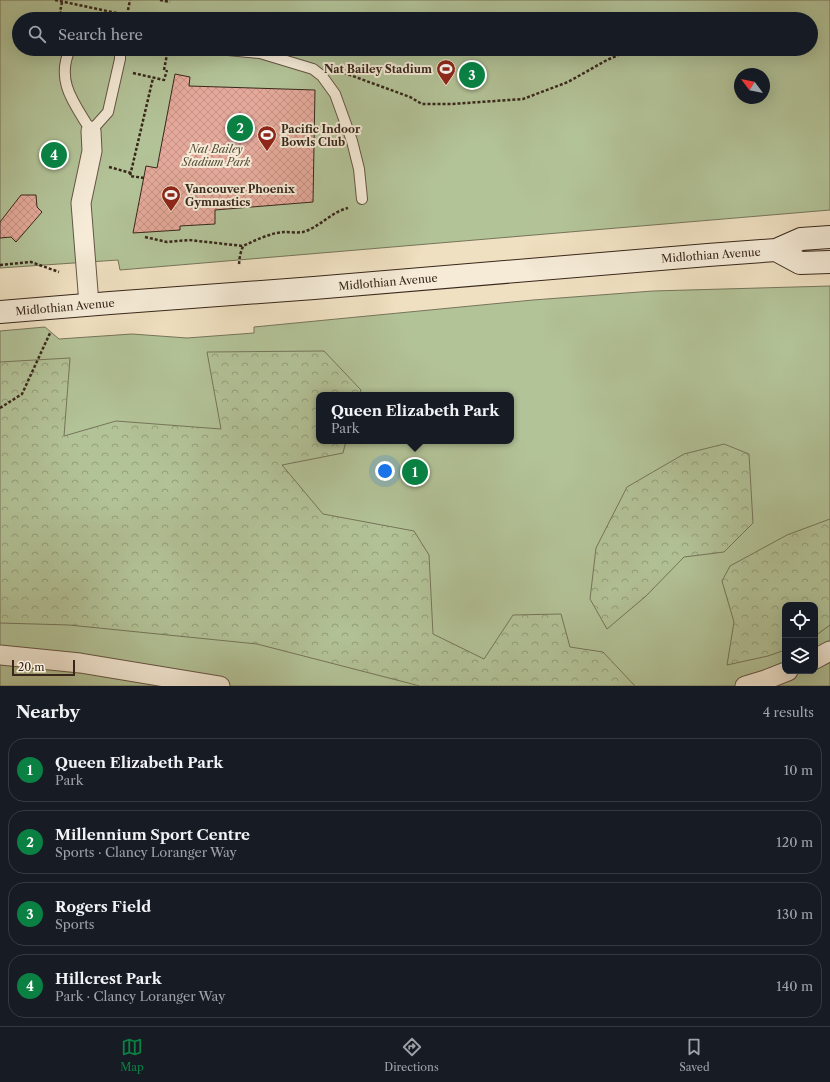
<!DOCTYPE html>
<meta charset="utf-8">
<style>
:root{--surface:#171b24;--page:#242831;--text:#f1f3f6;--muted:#9ea1a6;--line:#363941;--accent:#0b8043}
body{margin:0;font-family:"Libre Caslon Text",serif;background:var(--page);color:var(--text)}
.controls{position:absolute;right:12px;bottom:12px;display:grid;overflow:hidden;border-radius:8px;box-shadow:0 4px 16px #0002}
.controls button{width:36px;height:36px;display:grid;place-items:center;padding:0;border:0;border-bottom:1px solid var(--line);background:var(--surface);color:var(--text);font:20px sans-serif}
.compass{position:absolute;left:734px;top:68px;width:36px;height:36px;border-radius:50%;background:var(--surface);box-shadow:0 4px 16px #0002;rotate:302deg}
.scale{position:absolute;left:12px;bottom:10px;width:63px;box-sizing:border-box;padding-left:4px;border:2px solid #38271b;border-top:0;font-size:11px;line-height:14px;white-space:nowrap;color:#38271b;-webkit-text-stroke:3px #f5ebd7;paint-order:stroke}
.you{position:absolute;left:385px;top:471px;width:14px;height:14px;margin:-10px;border:3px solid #fff;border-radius:50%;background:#1a73e8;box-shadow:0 0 0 6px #1a73e833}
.badge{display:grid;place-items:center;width:26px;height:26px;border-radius:50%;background:var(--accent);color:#fff;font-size:13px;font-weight:700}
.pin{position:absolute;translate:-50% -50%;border:2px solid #fff;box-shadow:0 1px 4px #0006}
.popup{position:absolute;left:316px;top:392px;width:198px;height:52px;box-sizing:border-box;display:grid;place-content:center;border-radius:8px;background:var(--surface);filter:drop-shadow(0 1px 3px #0005);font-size:13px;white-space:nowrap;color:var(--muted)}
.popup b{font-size:15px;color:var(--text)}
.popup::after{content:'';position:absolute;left:50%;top:100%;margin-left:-8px;border:8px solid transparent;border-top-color:var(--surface)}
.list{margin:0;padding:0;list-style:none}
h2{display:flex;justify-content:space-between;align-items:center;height:52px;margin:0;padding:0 16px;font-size:17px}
h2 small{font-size:13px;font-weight:400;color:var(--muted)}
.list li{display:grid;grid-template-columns:26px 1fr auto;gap:12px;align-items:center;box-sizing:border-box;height:64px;margin:0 8px 8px;padding:0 8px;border:1px solid var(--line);border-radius:16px}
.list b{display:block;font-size:15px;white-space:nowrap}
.list p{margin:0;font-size:13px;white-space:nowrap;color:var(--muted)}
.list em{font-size:13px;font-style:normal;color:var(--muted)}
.icon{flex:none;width:22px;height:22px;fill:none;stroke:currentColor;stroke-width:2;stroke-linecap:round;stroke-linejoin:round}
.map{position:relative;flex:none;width:830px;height:686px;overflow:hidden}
.search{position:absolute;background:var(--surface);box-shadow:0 4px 16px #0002;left:12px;right:12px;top:12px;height:44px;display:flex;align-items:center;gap:10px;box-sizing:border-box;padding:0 14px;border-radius:22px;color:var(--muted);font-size:15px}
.sheet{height:340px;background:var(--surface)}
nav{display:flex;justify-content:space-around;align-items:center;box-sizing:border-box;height:56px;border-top:1px solid var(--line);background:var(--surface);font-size:11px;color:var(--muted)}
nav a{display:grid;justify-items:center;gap:2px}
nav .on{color:var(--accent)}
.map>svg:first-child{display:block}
</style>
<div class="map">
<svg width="830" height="686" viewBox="0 0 830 686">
<defs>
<pattern id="forest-crowns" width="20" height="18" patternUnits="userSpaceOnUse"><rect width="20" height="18" fill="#b3c398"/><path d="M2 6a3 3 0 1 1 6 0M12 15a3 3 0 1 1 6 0" fill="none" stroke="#939e7b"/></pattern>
<pattern id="building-cross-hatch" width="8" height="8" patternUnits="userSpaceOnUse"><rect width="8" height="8" fill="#e4a99a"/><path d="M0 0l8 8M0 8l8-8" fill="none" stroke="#c49184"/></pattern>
</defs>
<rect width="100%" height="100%" fill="#efe0c1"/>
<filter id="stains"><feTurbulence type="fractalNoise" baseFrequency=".005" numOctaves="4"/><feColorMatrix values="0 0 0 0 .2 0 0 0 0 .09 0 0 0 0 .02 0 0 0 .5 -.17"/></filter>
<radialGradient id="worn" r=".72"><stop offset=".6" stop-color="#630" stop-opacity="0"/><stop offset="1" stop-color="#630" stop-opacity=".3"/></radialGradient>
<!-- green -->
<path fill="#b3c398" stroke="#76755a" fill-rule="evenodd" d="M 0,0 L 830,0 L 830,210 L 120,270 L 118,260 L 0,268 ZM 19,19 L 811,19 L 811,49 L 19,49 ZM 740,74 L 764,74 L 764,98 L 740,98 Z
M 830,286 L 830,686 L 0,686 L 0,331 L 45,327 L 59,339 L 132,334 L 187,338 L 254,333 L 254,327 L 533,300 L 653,291 ZM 319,395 L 511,395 L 511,441 L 319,441 ZM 785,605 L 815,605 L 815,671 L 785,671 Z"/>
<!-- forest -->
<path fill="url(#forest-crowns)" stroke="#76755a" d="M 324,351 L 361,390 L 359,395 L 319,395 L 319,441 L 346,441 L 343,453 L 282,465 L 323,514 L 414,531 L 429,555 L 433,634 L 484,659 L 513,615 L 561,614 L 570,647 L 603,652 L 635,686 L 420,686 L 257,644 L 69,625 L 0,623 L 0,362 L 70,358 L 64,436 L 116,421 L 221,429 L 207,352 Z
M 724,444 L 749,454 L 753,523 L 724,552 L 684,557 L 646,596 L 607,629 L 590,599 L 596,548 L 627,487 L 684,454 Z
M 830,519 L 830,625 L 815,636 L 815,605 L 785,605 L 785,650 L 768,656 L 727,665 L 734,622 L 722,581 L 730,566 L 787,535 Z"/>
<!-- building -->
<path fill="url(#building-cross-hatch)" stroke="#38271b" d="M 175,74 L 190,77 L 189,86 L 315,90 L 313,202 L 215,210 L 215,224 L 180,226 L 180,230 L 133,233 L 146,166 L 157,168 Z
M 21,195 L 36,195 L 37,207 L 42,212 L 16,242 L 11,237 L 0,238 L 0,222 Z"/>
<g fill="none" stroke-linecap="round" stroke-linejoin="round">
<!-- lane casing -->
<g stroke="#654" stroke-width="12">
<path id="lane" d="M 70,49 C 55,82 75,104 91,131 L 108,112 L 120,59 L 120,49
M 218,49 L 260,53 L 313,69 L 322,76 L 335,94 L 352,141 L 359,169 L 362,199"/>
</g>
<!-- street casing -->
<g stroke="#654" stroke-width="21">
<path id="street" d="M 89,304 L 81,203 L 92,151 L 91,131
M 0,655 L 80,663 L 220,686
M 815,659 L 830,651
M 745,686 L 765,680 L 788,671"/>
</g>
<!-- secondary casing -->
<g stroke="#38271b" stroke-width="24">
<path id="secondary" d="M 776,250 L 800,263 L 830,262
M 0,312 L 110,303 L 314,288 L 708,255 L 776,250 L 801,239 L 830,237"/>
</g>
<!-- path -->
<path stroke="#38271b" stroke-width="2.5" stroke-dasharray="3 2" stroke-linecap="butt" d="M 55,0 L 140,18
M 160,0 L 170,2
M 62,2 L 60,12 L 67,19
M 127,15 L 130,0
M 164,70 L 168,49
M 339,71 L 410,97 L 422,104 L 452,104 L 523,99 L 568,82 L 607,60 L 630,50
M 133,73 L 164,80 L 167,70
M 109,167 L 131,173
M 144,178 L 130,176 L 153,78
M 145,237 L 167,242 L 189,240 L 243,246
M 239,264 L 240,255 L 243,246 C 256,240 270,233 284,232 C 290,232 298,233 303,232 C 320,227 331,212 348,208
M 0,265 L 31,262 L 59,272
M 0,408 L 22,394 L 50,333"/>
<!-- lane -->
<use href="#lane" stroke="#f5ebd7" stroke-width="10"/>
<!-- street -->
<use href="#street" stroke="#f5ebd7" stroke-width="19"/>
<!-- secondary -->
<use href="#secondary" stroke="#f5ebd7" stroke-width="22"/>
</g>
<!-- icons -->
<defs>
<g id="stadium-pin" transform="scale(1)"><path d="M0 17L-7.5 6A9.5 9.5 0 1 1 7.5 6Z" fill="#8f2418" stroke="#f5ebd7"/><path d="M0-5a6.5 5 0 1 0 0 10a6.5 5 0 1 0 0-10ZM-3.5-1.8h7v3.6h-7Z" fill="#fff"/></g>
</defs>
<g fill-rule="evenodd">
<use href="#stadium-pin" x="446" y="69"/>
<use href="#stadium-pin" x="267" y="135"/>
<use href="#stadium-pin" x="171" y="195"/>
</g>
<g text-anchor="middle" stroke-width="4" stroke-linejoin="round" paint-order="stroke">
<!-- poi labels -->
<g font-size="11" font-weight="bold" fill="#38271b" stroke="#f5ebd7" text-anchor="start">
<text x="432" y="73" text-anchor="end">Nat Bailey Stadium</text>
<text x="281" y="133">Pacific Indoor<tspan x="281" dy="13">Bowls Club</tspan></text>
<text x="185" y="193">Vancouver Phoenix<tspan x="185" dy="13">Gymnastics</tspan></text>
</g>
<!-- park labels -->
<g font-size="11" font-style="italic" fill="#574e3a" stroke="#f5ebd7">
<text x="216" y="153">Nat Bailey<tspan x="216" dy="13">Stadium Park</tspan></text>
</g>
<!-- street labels -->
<g font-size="11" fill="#38271b" stroke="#f5ebd7">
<text transform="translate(711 255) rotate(-4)" y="4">Midlothian Avenue</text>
<text transform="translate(388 282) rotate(-5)" y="4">Midlothian Avenue</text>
<text transform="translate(65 307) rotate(-5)" y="4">Midlothian Avenue</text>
</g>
</g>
<rect width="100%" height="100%" filter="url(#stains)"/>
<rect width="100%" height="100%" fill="url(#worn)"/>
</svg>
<div class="controls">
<button><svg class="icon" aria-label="locate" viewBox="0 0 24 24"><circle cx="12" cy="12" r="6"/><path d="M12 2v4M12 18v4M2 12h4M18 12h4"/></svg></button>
<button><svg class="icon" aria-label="layers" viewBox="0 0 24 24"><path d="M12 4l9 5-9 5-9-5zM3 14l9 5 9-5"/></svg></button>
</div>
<svg class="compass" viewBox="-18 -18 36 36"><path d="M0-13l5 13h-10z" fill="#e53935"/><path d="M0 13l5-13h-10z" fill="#9ea1a6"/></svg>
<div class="scale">20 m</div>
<div class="you"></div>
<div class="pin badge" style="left:415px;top:472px">1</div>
<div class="popup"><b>Queen Elizabeth Park</b>Park</div>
<div class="pin badge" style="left:240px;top:128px">2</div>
<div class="pin badge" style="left:472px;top:75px">3</div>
<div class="pin badge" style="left:54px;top:155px">4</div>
<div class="search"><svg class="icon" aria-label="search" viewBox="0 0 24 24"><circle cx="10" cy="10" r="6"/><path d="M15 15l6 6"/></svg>Search here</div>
</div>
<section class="sheet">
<h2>Nearby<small>4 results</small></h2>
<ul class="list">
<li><span class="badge">1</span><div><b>Queen Elizabeth Park</b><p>Park</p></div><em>10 m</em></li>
<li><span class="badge">2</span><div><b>Millennium Sport Centre</b><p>Sports · Clancy Loranger Way</p></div><em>120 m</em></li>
<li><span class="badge">3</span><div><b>Rogers Field</b><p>Sports</p></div><em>130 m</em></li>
<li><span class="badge">4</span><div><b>Hillcrest Park</b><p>Park · Clancy Loranger Way</p></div><em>140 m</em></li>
</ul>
</section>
<nav>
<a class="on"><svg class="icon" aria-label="map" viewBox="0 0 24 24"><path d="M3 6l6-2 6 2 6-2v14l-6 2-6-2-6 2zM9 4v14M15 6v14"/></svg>Map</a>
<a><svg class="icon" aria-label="directions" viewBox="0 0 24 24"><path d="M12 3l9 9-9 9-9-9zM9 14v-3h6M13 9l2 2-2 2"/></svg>Directions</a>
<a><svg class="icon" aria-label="saved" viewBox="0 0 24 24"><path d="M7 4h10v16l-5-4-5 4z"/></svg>Saved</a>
</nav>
